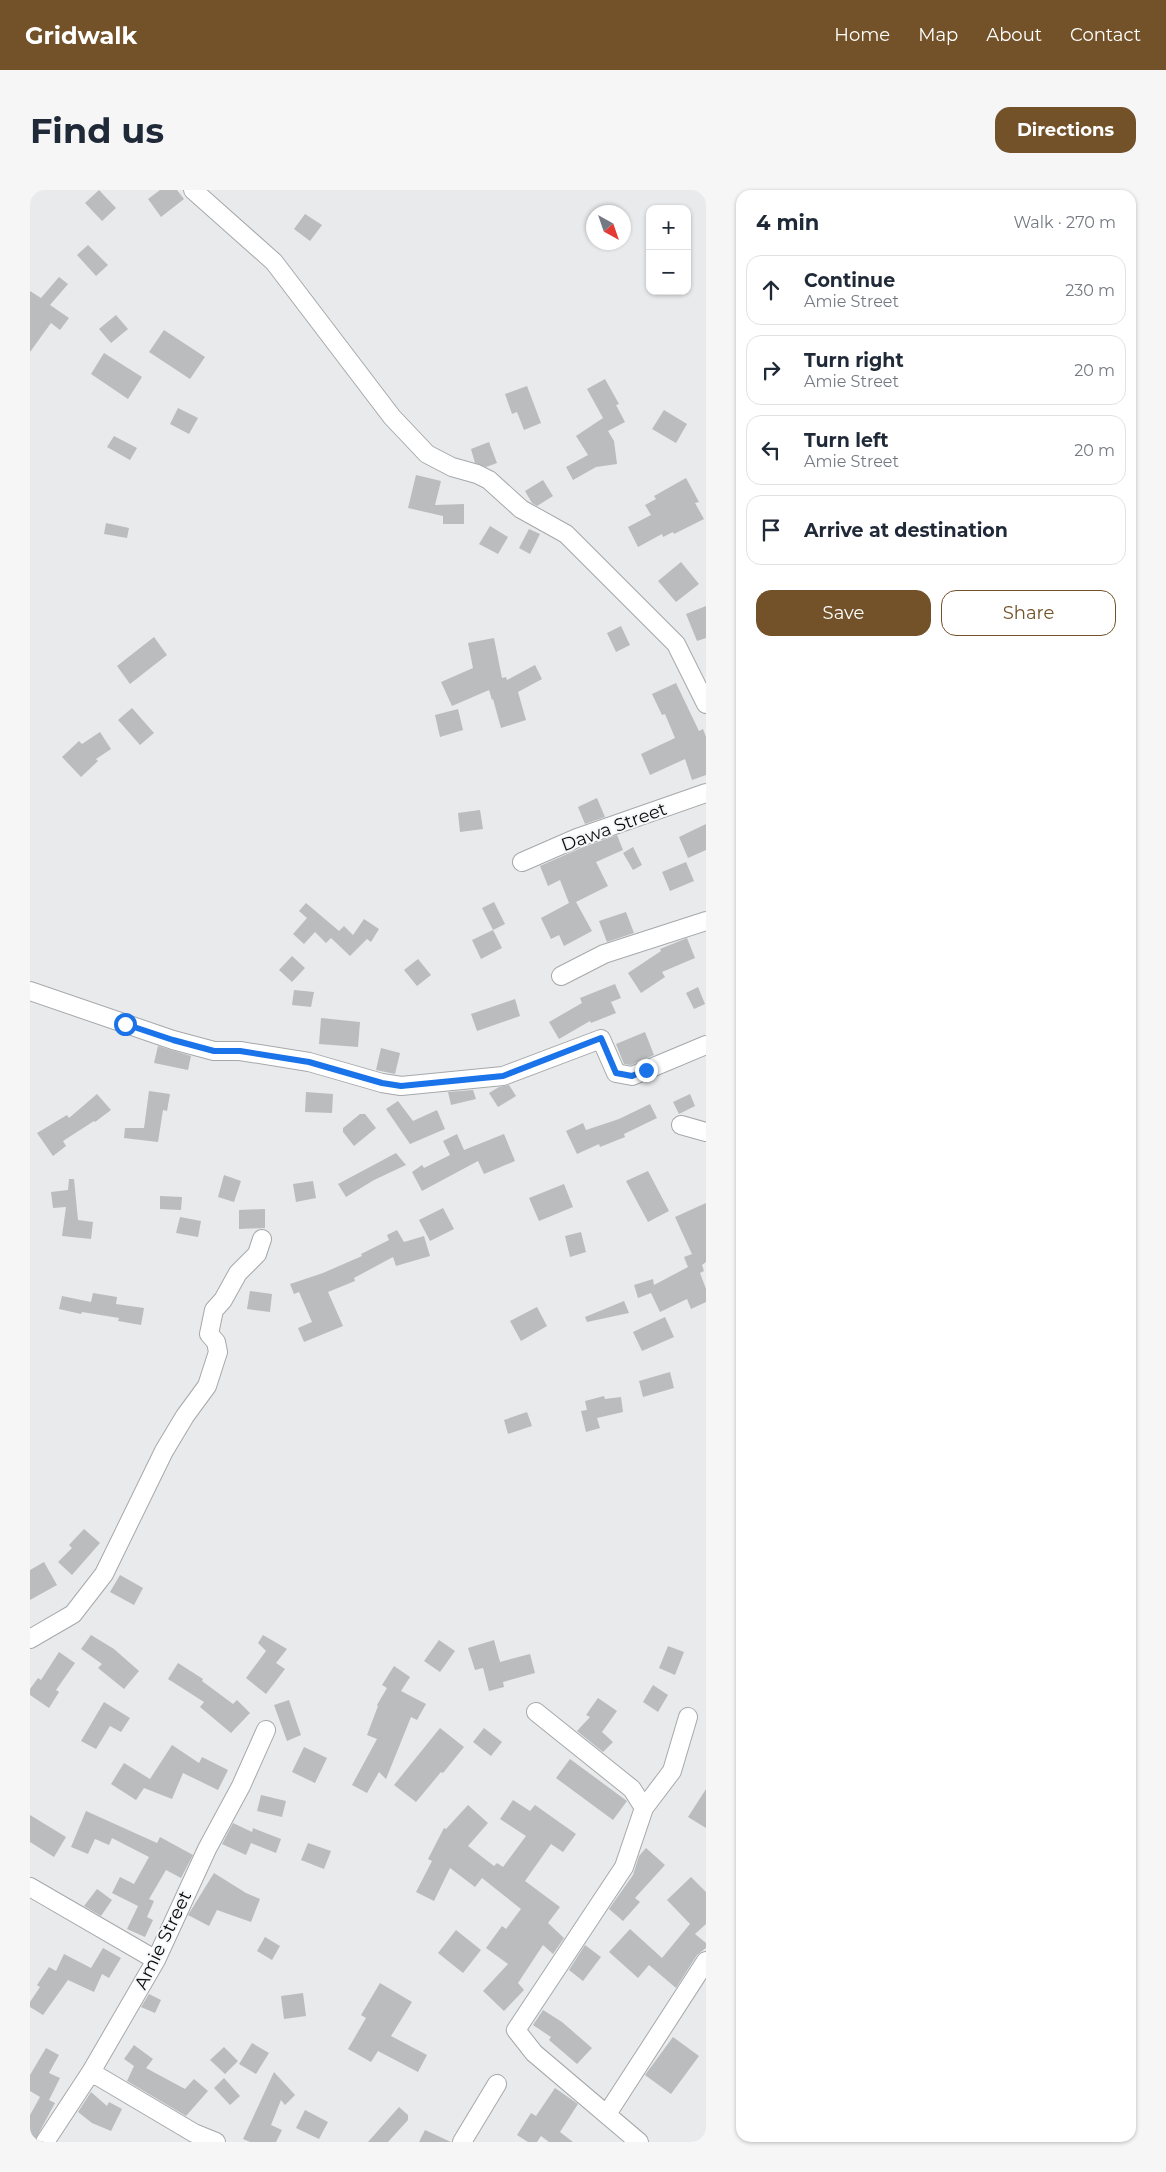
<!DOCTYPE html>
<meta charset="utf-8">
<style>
:root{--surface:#fff;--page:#f6f6f7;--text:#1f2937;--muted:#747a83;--line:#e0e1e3;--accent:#735129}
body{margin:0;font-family:Montserrat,sans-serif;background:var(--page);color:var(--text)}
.controls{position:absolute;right:15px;top:15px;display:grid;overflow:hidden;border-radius:10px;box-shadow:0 1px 4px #0004}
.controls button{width:45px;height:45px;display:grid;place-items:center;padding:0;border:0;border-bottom:1px solid var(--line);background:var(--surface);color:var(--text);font:25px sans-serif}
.compass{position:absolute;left:556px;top:15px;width:45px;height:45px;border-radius:50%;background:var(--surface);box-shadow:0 1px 4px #0004;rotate:140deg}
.stop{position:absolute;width:15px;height:15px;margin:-11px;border:4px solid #1a73e8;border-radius:50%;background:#fff}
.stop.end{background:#1a73e8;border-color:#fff;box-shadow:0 1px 5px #0008}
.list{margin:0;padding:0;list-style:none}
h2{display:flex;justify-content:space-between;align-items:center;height:65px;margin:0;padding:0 20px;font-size:21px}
h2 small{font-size:16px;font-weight:400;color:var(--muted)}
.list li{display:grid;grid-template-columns:32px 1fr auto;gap:15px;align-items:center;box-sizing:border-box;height:70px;margin:0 10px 10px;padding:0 10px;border:1px solid var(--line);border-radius:15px}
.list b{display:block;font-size:19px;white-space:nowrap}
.list p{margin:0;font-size:16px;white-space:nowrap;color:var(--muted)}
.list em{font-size:16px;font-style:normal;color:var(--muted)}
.actions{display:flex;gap:10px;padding:15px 20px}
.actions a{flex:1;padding:11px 0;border:1px solid var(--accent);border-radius:15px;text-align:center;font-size:18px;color:var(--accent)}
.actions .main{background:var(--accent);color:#fff}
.icon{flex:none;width:28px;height:28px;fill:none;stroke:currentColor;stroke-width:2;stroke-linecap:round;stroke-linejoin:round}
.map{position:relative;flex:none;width:676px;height:1952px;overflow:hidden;border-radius:15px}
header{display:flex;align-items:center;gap:30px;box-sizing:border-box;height:70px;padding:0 25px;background:var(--accent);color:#fff}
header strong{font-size:24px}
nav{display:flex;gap:28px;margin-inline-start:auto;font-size:18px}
.intro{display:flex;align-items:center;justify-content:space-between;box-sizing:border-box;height:120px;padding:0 30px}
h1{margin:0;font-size:35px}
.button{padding:12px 22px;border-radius:15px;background:var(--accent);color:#fff;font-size:18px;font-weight:700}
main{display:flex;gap:30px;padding:0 30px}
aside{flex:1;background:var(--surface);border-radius:15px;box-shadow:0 1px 4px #0004}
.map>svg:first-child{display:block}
</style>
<header>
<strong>Gridwalk</strong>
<nav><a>Home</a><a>Map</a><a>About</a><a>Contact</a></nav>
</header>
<div class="intro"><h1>Find us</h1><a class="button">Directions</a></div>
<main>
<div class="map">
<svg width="676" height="1952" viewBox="0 0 676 1952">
<rect width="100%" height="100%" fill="#e8eaec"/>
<!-- building -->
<path fill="#babcbd" d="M 69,0 L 86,18 L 72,31 L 55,13 Z
M 130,0 L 147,0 L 154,9 L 131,27 L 118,9 Z
M 275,24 L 292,35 L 280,51 L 264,39 Z
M 58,55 L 78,75 L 66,86 L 47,65 Z
M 29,87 L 38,94 L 20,115 L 39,128 L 30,140 L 21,133 L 0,162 L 0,101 L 11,108 Z
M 86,125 L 98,139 L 81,153 L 69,139 Z
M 134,140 L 175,167 L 160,189 L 119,162 Z
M 74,163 L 112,187 L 98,209 L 61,184 Z
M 575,189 L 589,214 L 586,215 L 595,232 L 578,241 L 584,251 L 587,274 L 566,277 L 543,290 L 536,277 L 558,265 L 546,246 L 573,228 L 557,199 Z
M 497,196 L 511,233 L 494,240 L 487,222 L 482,224 L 475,204 Z
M 148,218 L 168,228 L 159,244 L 140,234 Z
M 634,220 L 657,234 L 646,253 L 622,239 Z
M 84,246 L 107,258 L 100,270 L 77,257 Z
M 459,252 L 467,273 L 456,277 L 445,273 L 441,259 Z
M 386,285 L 411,291 L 405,315 L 434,314 L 434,334 L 413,334 L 413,326 L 378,318 Z
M 656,288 L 669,312 L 665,313 L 674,329 L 644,344 L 643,342 L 633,347 L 632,344 L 608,357 L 598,337 L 621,325 L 615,315 L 626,309 L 624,306 Z
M 513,290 L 523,306 L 507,316 L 502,313 L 495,301 Z
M 76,333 L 99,338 L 97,348 L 74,344 Z
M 460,336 L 478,347 L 468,364 L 449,354 Z
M 499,339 L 510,344 L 500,364 L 489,358 Z
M 651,372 L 669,394 L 646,412 L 628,391 Z
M 676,416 L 676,448 L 667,451 L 656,424 Z
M 591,436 L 600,455 L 586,462 L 577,443 Z
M 124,447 L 137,465 L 100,494 L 87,476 Z
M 464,448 L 472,488 L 476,487 L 477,490 L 505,475 L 512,489 L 488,502 L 496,530 L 471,538 L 463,509 L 462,510 L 459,500 L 422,516 L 411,492 L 443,478 L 438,453 Z
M 646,493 L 669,541 L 673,539 L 676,547 L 676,585 L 662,590 L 655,569 L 620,585 L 611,564 L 645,548 L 635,524 L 632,525 L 622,504 Z
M 102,518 L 124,543 L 110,555 L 88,530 Z
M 428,519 L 433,540 L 410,547 L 405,525 Z
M 70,542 L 81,559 L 66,569 L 68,571 L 51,587 L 32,567 L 49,551 L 52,554 Z
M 567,608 L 575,627 L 555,634 L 548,617 Z
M 450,620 L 453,639 L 430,642 L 428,623 Z
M 676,634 L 676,660 L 658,668 L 649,647 Z
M 587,645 L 593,660 L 566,672 L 578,696 L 546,712 L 562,741 L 534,756 L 529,745 L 521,749 L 511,728 L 539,713 L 530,690 L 518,696 L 510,676 L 551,658 Z
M 603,657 L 612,675 L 603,680 L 593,663 Z
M 656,672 L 664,691 L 640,701 L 632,682 Z
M 464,712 L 475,734 L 463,740 L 452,718 Z
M 276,713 L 309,741 L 314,736 L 323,745 L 334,729 L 349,739 L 341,752 L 337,749 L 320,766 L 301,748 L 296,753 L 285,742 L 274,754 L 263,744 L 277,728 L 269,721 Z
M 596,722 L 604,743 L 577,752 L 569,731 Z
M 463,740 L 472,758 L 451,769 L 442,750 Z
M 657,748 L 665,768 L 632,782 L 635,787 L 611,803 L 598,783 L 631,761 L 630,759 Z
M 262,766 L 275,778 L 262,792 L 249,780 Z
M 388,769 L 401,785 L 387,796 L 374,780 Z
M 585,794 L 591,808 L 581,812 L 586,823 L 561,833 L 560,831 L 529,849 L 519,832 L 552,813 L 550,808 Z
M 668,797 L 675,814 L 664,819 L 656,803 Z
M 264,800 L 284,802 L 281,817 L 262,815 Z
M 485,809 L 490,826 L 447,841 L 441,824 Z
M 291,828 L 330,832 L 328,857 L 289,854 Z
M 615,842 L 624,865 L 601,875 L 594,874 L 586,854 Z
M 128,856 L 161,866 L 158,880 L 124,873 Z
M 351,858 L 370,863 L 365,884 L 346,880 Z
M 479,895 L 486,906 L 468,917 L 459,903 L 469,897 Z
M 443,900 L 446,909 L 421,915 L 418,902 Z
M 119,901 L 140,904 L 137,921 L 133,920 L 128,952 L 94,948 L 95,938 L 114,938 Z
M 276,902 L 303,904 L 302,923 L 275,922 Z
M 67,904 L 81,920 L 65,932 L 64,931 L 33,951 L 36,956 L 23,966 L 7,943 L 37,925 L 39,928 Z
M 660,904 L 665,916 L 649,924 L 643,912 Z
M 368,911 L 383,931 L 407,920 L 415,939 L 380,954 L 356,919 Z
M 620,914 L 627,928 L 594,944 L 595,947 L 570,957 L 569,954 L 547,964 L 536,941 L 553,933 L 556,940 L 589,929 Z
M 330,924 L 335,924 L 346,938 L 324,956 L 313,942 L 313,938 Z
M 427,944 L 434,960 L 474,944 L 485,971 L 454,984 L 448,971 L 392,1001 L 382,982 L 392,975 L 394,978 L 420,965 L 413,951 Z
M 366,963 L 376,975 L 344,990 L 316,1007 L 308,994 Z
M 618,981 L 639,1021 L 618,1032 L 596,991 Z
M 194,985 L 211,991 L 204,1012 L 188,1007 Z
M 39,989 L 44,989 L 48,1030 L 63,1032 L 61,1049 L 32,1046 L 36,1017 L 23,1018 L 21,1002 L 38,1000 Z
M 283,991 L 286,1008 L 266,1012 L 263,994 Z
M 534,994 L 543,1017 L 509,1031 L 499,1008 Z
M 130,1006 L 152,1007 L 151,1020 L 130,1019 Z
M 676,1013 L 676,1072 L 672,1075 L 674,1081 L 670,1083 L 676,1099 L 676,1112 L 661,1119 L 657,1109 L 630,1122 L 621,1103 L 608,1108 L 604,1095 L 623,1089 L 624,1095 L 658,1077 L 654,1067 L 662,1064 L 645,1027 Z
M 413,1018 L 424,1039 L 400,1051 L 389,1030 Z
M 235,1019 L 235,1038 L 209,1039 L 209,1020 Z
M 150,1027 L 171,1031 L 168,1047 L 146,1043 Z
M 367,1040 L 374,1052 L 394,1046 L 400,1066 L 366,1076 L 363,1067 L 324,1088 L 325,1091 L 298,1102 L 313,1136 L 274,1152 L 268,1138 L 282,1132 L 269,1102 L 264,1104 L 260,1094 L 293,1083 L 332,1066 L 331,1064 L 359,1050 L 357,1045 Z
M 551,1042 L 556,1062 L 540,1067 L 535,1046 Z
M 220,1101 L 242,1104 L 240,1122 L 217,1119 Z
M 63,1103 L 87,1107 L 86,1114 L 114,1118 L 111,1135 L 88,1131 L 89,1128 L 52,1122 L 51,1124 L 29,1119 L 32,1106 L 61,1112 Z
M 594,1111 L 599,1123 L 557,1132 L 555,1127 Z
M 507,1117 L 517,1136 L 491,1151 L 480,1131 Z
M 635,1127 L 644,1147 L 612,1161 L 603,1142 Z
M 640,1182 L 644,1198 L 613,1207 L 609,1191 Z
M 574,1206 L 575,1209 L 591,1207 L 593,1222 L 567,1228 L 570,1238 L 556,1242 L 551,1221 L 557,1220 L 555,1211 Z
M 497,1222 L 502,1236 L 478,1244 L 474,1230 Z
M 54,1339 L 70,1353 L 42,1385 L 28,1372 L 42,1358 L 39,1355 Z
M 14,1372 L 27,1395 L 0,1410 L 0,1380 Z
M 90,1385 L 113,1398 L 104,1415 L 80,1402 Z
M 61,1445 L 84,1459 L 109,1481 L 94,1499 L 68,1478 L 72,1474 L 51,1459 Z
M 233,1445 L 257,1459 L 246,1473 L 255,1479 L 236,1504 L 216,1488 L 236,1461 L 228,1453 Z
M 409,1450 L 425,1461 L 410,1482 L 394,1471 Z
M 464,1450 L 470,1472 L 500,1464 L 505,1483 L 473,1492 L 474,1497 L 459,1501 L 453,1478 L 445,1480 L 438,1458 Z
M 638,1456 L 654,1462 L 645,1485 L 629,1478 Z
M 29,1462 L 45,1473 L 26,1500 L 29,1502 L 19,1518 L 0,1505 L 0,1499 L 8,1488 L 11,1490 Z
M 148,1473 L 173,1489 L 172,1491 L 203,1514 L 207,1510 L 220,1523 L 201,1543 L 170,1517 L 174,1512 L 138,1489 Z
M 364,1476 L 380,1487 L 371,1501 L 396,1514 L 387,1530 L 381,1527 L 356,1589 L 349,1582 L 337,1603 L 322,1595 L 347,1549 L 337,1545 L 348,1516 L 347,1515 L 357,1498 L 352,1495 Z
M 623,1495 L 638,1505 L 628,1522 L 613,1512 Z
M 568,1508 L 587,1521 L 572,1542 L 583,1552 L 573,1562 L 547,1541 L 560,1527 L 556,1525 Z
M 259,1510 L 271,1545 L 257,1551 L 244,1515 Z
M 74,1512 L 100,1528 L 91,1542 L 80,1536 L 66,1559 L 51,1551 Z
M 410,1538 L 434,1557 L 413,1583 L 411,1582 L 386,1612 L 364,1595 Z
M 454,1538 L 472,1552 L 461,1566 L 443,1552 Z
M 142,1555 L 169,1573 L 172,1567 L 198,1580 L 188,1600 L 153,1583 L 142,1609 L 114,1598 L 106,1610 L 81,1594 L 94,1573 L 120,1589 Z
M 274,1557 L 297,1568 L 285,1593 L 262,1582 Z
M 540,1569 L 597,1611 L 583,1630 L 526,1588 Z
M 676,1599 L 676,1638 L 658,1627 Z
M 231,1605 L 256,1611 L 252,1627 L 227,1621 Z
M 483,1610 L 500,1621 L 505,1615 L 546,1644 L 533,1662 L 521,1654 L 495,1691 L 530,1717 L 518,1733 L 534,1748 L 523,1764 L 513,1755 L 488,1793 L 494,1800 L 474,1821 L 453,1801 L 478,1774 L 456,1758 L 472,1736 L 476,1739 L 491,1719 L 452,1688 L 445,1697 L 420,1678 L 404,1711 L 386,1702 L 402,1671 L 398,1669 L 414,1638 L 416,1639 L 438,1615 L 458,1633 L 438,1656 L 464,1676 L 467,1673 L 473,1677 L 496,1646 L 470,1629 Z
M 56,1621 L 127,1653 L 130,1647 L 163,1665 L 151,1688 L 136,1680 L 119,1709 L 124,1711 L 117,1727 L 123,1730 L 115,1747 L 97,1739 L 108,1716 L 82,1703 L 90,1687 L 104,1694 L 119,1667 L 82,1648 L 79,1655 L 65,1649 L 58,1664 L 41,1657 Z
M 0,1625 L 36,1647 L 24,1667 L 0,1652 Z
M 203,1633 L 222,1642 L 223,1638 L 251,1649 L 246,1663 L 221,1653 L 216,1665 L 192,1654 Z
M 278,1653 L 301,1661 L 294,1679 L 271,1670 Z
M 616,1658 L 635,1675 L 605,1708 L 610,1712 L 593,1731 L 579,1719 L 603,1685 L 609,1666 Z
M 184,1683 L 216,1703 L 230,1709 L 221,1732 L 187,1720 L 179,1736 L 158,1725 Z
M 661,1687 L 676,1702 L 676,1734 L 665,1744 L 676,1753 L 676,1758 L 667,1765 L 646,1798 L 619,1775 L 608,1788 L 579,1762 L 600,1739 L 632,1768 L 660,1734 L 637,1710 Z
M 67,1699 L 82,1710 L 71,1726 L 54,1716 Z
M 426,1740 L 451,1760 L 433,1783 L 408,1763 Z
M 235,1747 L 250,1756 L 242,1770 L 227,1761 Z
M 555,1755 L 571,1767 L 553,1791 L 539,1780 Z
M 73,1758 L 91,1768 L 79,1788 L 72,1784 L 64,1802 L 38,1790 L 13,1825 L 0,1817 L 0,1812 L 10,1797 L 7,1795 L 19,1777 L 26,1781 L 34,1764 L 61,1778 Z
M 350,1793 L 382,1812 L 361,1846 L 397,1865 L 388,1882 L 348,1861 L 341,1872 L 318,1859 L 336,1828 L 331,1825 Z
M 273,1803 L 276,1826 L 254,1829 L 251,1806 Z
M 119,1804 L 131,1810 L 125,1823 L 111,1817 Z
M 513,1820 L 532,1832 L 562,1858 L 547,1874 L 519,1850 L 521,1847 L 503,1835 Z
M 643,1847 L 669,1866 L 641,1904 L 615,1885 Z
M 222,1853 L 239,1863 L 226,1884 L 209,1874 Z
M 104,1855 L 123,1869 L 116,1878 L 155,1899 L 164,1889 L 178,1901 L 156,1926 L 97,1891 L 104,1876 L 94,1869 Z
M 194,1857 L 208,1871 L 195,1884 L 180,1870 Z
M 16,1858 L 29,1865 L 19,1883 L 30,1888 L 19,1910 L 25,1913 L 4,1952 L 0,1952 L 0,1925 L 10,1907 L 0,1901 L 0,1885 Z
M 244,1882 L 265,1905 L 255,1915 L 251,1910 L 241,1935 L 252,1940 L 246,1952 L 220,1952 L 213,1949 Z
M 194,1888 L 210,1906 L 200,1915 L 184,1898 Z
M 525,1898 L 548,1914 L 530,1942 L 543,1952 L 519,1952 L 511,1946 L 507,1952 L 498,1952 L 487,1945 L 501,1923 L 506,1926 Z
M 61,1902 L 77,1916 L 79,1912 L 92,1919 L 81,1941 L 62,1933 L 48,1922 Z
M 369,1917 L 378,1925 L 378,1930 L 358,1952 L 338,1952 Z
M 275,1920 L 298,1932 L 289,1949 L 266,1938 Z
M 395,1940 L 421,1952 L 389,1952 Z"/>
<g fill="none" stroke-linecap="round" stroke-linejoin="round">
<!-- street casing -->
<g stroke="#a6a8aa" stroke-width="20">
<path id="street" d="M 163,0 L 244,72 L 362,227 L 397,264 L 422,277 L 447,284 L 459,290 L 491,319 L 536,344 L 646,454 L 676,514
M 492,672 L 547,648 L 676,603
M 531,786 L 574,764 L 676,731
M 0,801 L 143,850 L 184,861 L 210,861 L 279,872 L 352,893 L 371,896 L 473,886 L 571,849 L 586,883 L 602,886 L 676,855
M 651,935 L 676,942
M 0,1449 L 43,1424 L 74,1384 L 134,1261 L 155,1226 L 177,1196 L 188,1162 L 186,1152 L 179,1144 L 184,1120 L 193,1110 L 208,1083 L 227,1064 L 232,1049
M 506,1522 L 602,1599 L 614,1618 L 594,1677 L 486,1840 L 504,1863 L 609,1952
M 614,1618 L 642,1581 L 658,1527
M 0,1697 L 126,1770
M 61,1882 L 164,1943 L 186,1952
M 577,1924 L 676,1771
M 15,1952 L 61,1882 L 126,1770 L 177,1659 L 211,1596 L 236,1540
M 432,1952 L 467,1894"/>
</g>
<!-- street -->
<use href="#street" stroke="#fff" stroke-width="18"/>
</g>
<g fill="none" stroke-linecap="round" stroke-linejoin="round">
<!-- route -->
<path stroke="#1a73e8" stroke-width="6" d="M 95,834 L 143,850 L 184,861 L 210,861 L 279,872 L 352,893 L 371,896 L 473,886 L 571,848 L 586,883 L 602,886 L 616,880"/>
</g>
<g text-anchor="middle" stroke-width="4" stroke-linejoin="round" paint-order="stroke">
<!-- street labels -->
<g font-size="18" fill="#0b0c0c" stroke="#f5f7f9">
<text transform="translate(584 637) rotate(-20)" y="6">Dawa Street</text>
<text transform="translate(133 1750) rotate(-64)" y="6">Amie Street</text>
</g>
</g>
</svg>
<div class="controls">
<button>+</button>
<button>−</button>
</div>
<svg class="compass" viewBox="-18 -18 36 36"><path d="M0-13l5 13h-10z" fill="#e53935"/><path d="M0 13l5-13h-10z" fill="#747a83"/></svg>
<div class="stop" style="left:95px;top:834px"></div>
<div class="stop end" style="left:616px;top:880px"></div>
</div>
<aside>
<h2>4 min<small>Walk · 270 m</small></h2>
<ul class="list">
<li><svg class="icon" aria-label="ahead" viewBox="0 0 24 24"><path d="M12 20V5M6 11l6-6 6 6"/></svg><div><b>Continue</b><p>Amie Street</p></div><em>230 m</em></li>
<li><svg class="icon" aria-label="right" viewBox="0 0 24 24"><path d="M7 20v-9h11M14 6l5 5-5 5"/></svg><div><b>Turn right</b><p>Amie Street</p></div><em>20 m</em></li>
<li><svg class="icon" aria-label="left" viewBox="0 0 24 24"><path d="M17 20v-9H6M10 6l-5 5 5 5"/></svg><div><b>Turn left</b><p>Amie Street</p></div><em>20 m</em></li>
<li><svg class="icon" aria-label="arrive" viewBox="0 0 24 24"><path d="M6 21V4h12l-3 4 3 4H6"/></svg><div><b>Arrive at destination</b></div></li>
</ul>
<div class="actions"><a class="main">Save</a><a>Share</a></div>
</aside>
</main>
